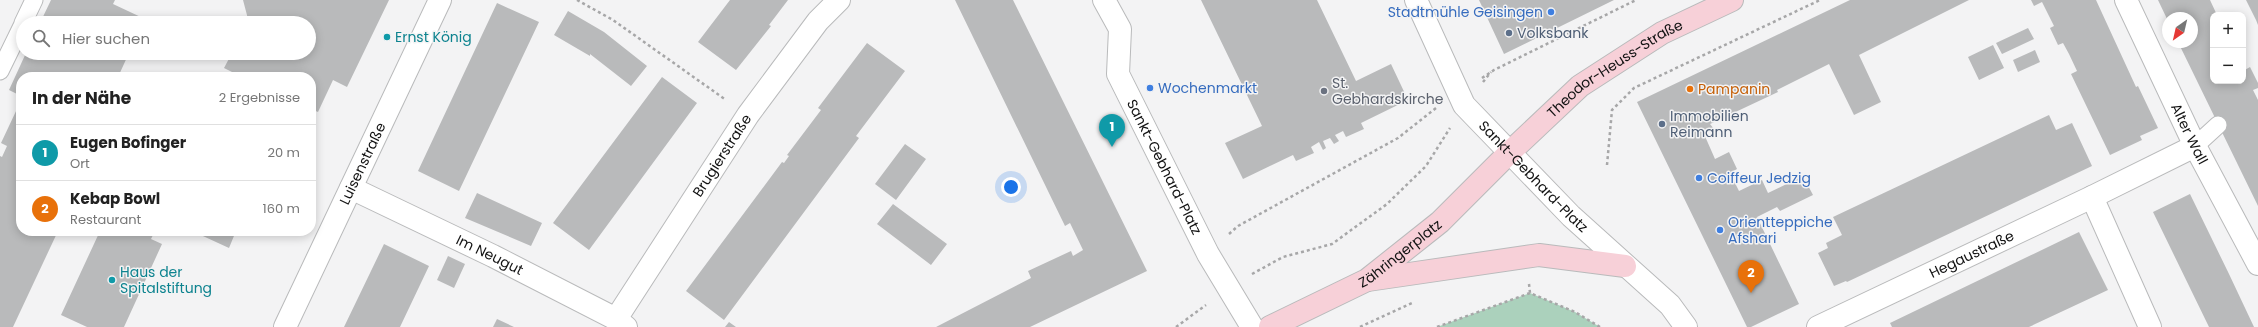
<!DOCTYPE html>
<html lang="de">
<meta charset="utf-8">
<style>
:root{--surface:#fff;--page:#f2f2f2;--text:#222;--muted:#767676;--line:#e0e0e0;--accent:#2563eb}
body{margin:0;font-family:Poppins,sans-serif;background:var(--page);color:var(--text)}
.controls{position:absolute;right:12px;top:12px;display:grid;overflow:hidden;border-radius:8px;box-shadow:0 2px 10px #0003}
.controls button{width:36px;height:36px;display:grid;place-items:center;padding:0;border:0;border-bottom:1px solid var(--line);background:var(--surface);color:var(--text);font:20px sans-serif}
.compass{position:absolute;left:2162px;top:12px;width:36px;height:36px;border-radius:50%;background:var(--surface);box-shadow:0 2px 10px #0003;rotate:214deg}
.you{position:absolute;left:1011px;top:187px;width:14px;height:14px;margin:-10px;border:3px solid #fff;border-radius:50%;background:#1a73e8;box-shadow:0 0 0 6px #1a73e833}
.badge{display:grid;place-items:center;width:26px;height:26px;border-radius:50%;background:var(--accent);color:#fff;font-size:13px;font-weight:700}
.pin{position:absolute;translate:-50% -33px;filter:drop-shadow(0 1px 2px #0008)}
.pin::after{content:'';position:absolute;top:21px;width:14px;height:12px;background:inherit;clip-path:polygon(0 0,100% 0,50% 100%)}
.list{margin:0;padding:0;list-style:none}
h2{display:flex;justify-content:space-between;align-items:center;height:52px;margin:0;padding:0 16px;font-size:17px}
h2 small{font-size:13px;font-weight:400;color:var(--muted)}
.list li{display:grid;grid-template-columns:26px 1fr auto;gap:12px;align-items:center;box-sizing:border-box;height:56px;padding:0 16px;border-top:1px solid var(--line)}
.list b{display:block;font-size:15px;white-space:nowrap}
.list p{margin:0;font-size:13px;white-space:nowrap;color:var(--muted)}
.list em{font-size:13px;font-style:normal;color:var(--muted)}
.icon{flex:none;width:22px;height:22px;fill:none;stroke:currentColor;stroke-width:2;stroke-linecap:round;stroke-linejoin:round}
.map{position:relative;flex:none;width:2258px;height:327px;overflow:hidden}
.search{position:absolute;background:var(--surface);box-shadow:0 2px 10px #0003;left:16px;top:16px;width:300px;height:44px;display:flex;align-items:center;gap:10px;box-sizing:border-box;padding:0 14px;border-radius:22px;color:var(--muted);font-size:15px}
.panel{position:absolute;background:var(--surface);box-shadow:0 2px 10px #0003;left:16px;top:72px;width:300px;height:164px;border-radius:16px}
.map>svg:first-child{display:block}
</style>
<div class="map">
<svg width="2258" height="327" viewBox="0 0 2258 327">
<rect width="100%" height="100%" fill="#f3f3f4"/>
<!-- green -->
<path fill="#abd1bc" d="M 1530,293 L 1575,312 L 1600,327 L 1437,327 Z"/>
<!-- building -->
<path fill="#b9babb" d="M 51,0 L 115,0 L 113,4 L 145,19 L 143,23 L 40,23 Z
M 243,0 L 389,0 L 347,87 L 333,80 L 318,112 L 311,109 L 311,77 L 242,77 L 224,68 L 232,53 L 309,53 L 309,23 L 246,23 L 248,19 Z
M 730,0 L 788,0 L 769,25 L 771,26 L 736,70 L 698,42 Z
M 955,0 L 1013,0 L 1147,271 L 1030,327 L 936,327 L 1031,278 L 1028,271 L 1071,251 L 1073,256 L 1083,250 L 1070,223 L 1065,226 Z
M 1201,0 L 1317,0 L 1356,81 L 1391,64 L 1408,100 L 1361,123 L 1364,129 L 1346,137 L 1343,131 L 1335,135 L 1339,141 L 1334,144 L 1330,138 L 1323,141 L 1326,148 L 1323,150 L 1319,142 L 1311,147 L 1314,153 L 1296,161 L 1293,155 L 1243,179 L 1225,143 L 1262,126 Z
M 1479,0 L 1614,0 L 1504,54 Z
M 1850,0 L 1969,0 L 1859,55 L 1881,102 L 1854,115 L 1829,64 L 1777,90 L 1778,92 L 1710,124 L 1714,129 L 1704,134 L 1715,159 L 1729,152 L 1737,169 L 1730,173 L 1739,191 L 1762,180 L 1768,193 L 1803,176 L 1813,195 L 1780,211 L 1777,207 L 1757,217 L 1799,304 L 1751,327 L 1747,327 L 1637,102 Z
M 2031,0 L 2096,0 L 2136,87 L 2138,86 L 2158,128 L 2140,136 L 2142,140 L 2110,155 L 2071,74 L 2077,71 L 2069,54 L 2063,43 L 2058,45 L 2050,28 L 2054,26 L 2042,2 L 2034,6 Z
M 2158,0 L 2210,0 L 2217,15 L 2213,15 L 2213,81 L 2243,81 L 2243,71 L 2250,67 L 2258,83 L 2258,88 L 2253,90 L 2258,100 L 2258,206 L 2178,42 L 2192,42 L 2192,18 L 2168,18 L 2168,21 Z
M 2246,0 L 2258,0 L 2258,25 L 2256,20 Z
M 497,3 L 539,22 L 459,191 L 418,171 Z
M 568,11 L 604,32 L 647,66 L 631,86 L 590,54 L 590,56 L 554,35 Z
M 2028,28 L 2034,39 L 2002,54 L 1996,43 Z
M 867,43 L 905,71 L 856,136 L 859,138 L 724,320 L 686,291 L 782,162 L 784,163 L 789,156 L 787,155 L 821,110 L 818,108 Z
M 1993,45 L 2004,68 L 1979,80 L 1968,57 Z
M 2035,50 L 2040,62 L 2018,72 L 2013,60 Z
M 26,53 L 129,53 L 118,77 L 21,77 L 21,96 L 9,90 Z
M 662,77 L 697,103 L 589,250 L 553,223 Z
M 17,109 L 21,110 L 21,231 L 58,231 L 13,327 L 0,327 L 0,156 L 2,157 L 7,146 L 1,143 Z
M 2049,115 L 2056,130 L 2072,123 L 2092,166 L 1847,282 L 1846,281 L 1834,286 L 1818,253 L 1828,248 L 1826,243 L 1842,235 L 1833,217 Z
M 905,144 L 926,159 L 896,200 L 875,184 Z
M 477,193 L 542,223 L 531,246 L 465,218 Z
M 2190,194 L 2229,274 L 2254,327 L 2209,327 L 2153,212 Z
M 893,204 L 947,244 L 931,265 L 877,224 Z
M 100,231 L 155,231 L 151,239 L 162,244 L 124,327 L 87,327 L 61,315 Z
M 192,231 L 236,231 L 229,248 Z
M 2079,232 L 2108,290 L 2029,327 L 1892,327 L 1890,323 Z
M 384,244 L 429,266 L 400,327 L 344,327 Z
M 448,256 L 465,264 L 454,288 L 437,280 Z
M 497,319 L 514,327 L 493,327 Z
M 729,322 L 736,327 L 725,327 Z"/>
<g fill="none" stroke-linecap="round" stroke-linejoin="round">
<!-- service casing -->
<g stroke="#b9babb" stroke-width="19">
<path id="service" d="M 23,23 L 34,0
M 0,71 L 23,24
M 2195,146 L 2218,125"/>
</g>
<!-- minor casing -->
<g stroke="#b9babb" stroke-width="24">
<g id="minor">
<path id="s1" d="M 1104,0 L 1120,29 L 1118,74 L 1208,254 L 1252,327"/>
<path id="s2" d="M 1416,0 L 1464,105 L 1571,216 L 1670,305 L 1686,327"/>
<path id="s3" d="M 2126,0 L 2195,146 L 2258,264"/>
<path id="s4" d="M 351,188 L 493,256 L 616,319 L 626,327"/>
<path d="M 2092,197 L 2150,327"/>
<path id="s5" d="M 616,319 L 748,115 L 818,21 L 839,0"/>
<path id="s6" d="M 285,327 L 440,0"/>
<path id="s7" d="M 1818,327 L 2092,197 L 2195,146"/>
</g>
</g>
<!-- secondary casing -->
<g stroke="#b9babb" stroke-width="24">
<g id="secondary">
<path d="M 1368,280 L 1539,255 L 1625,266"/>
<path id="s8" d="M 1270,327 L 1367,280 L 1440,222 L 1509,153 L 1580,86 L 1662,33 L 1732,0"/>
</g>
</g>
<!-- path -->
<path stroke="#a7a7a8" stroke-width="2.5" stroke-dasharray="3 3" stroke-linecap="butt" d="M 577,0 L 613,20 L 726,100
M 1482,78 L 1494,70 L 1636,0
M 1483,82 L 1491,72
M 1607,165 L 1612,110 L 1634,88 L 1820,0
M 1229,234 L 1238,226 L 1398,138 L 1436,108
M 1252,274 L 1283,257 L 1332,244 L 1387,204 L 1426,166 L 1450,128
M 1529,284 L 1530,293
M 1176,327 L 1206,305
M 1360,327 L 1412,303
M 1437,327 L 1530,293 L 1575,312 L 1600,327"/>
<!-- service -->
<use href="#service" stroke="#fff" stroke-width="17"/>
<!-- minor -->
<use href="#minor" stroke="#fff" stroke-width="22"/>
<!-- secondary -->
<use href="#secondary" stroke="#f7d0d8" stroke-width="22"/>
</g>
<!-- markers -->
<g fill="#3f7fe0" stroke="#f3f3f4" stroke-width="1.5">
<circle cx="1551" cy="12" r="4"/>
<circle cx="1150" cy="88" r="4"/>
<circle cx="1699" cy="178" r="4"/>
<circle cx="1720" cy="230" r="4"/>
</g>
<g fill="#5c6f8a" stroke="#f3f3f4" stroke-width="1.5">
<circle cx="1509" cy="33" r="4"/>
<circle cx="1662" cy="124" r="4"/>
</g>
<g fill="#0f9aa8" stroke="#f3f3f4" stroke-width="1.5">
<circle cx="387" cy="37" r="4"/>
<circle cx="112" cy="280" r="4"/>
</g>
<circle fill="#e8710a" stroke="#f3f3f4" stroke-width="1.5" cx="1690" cy="89" r="4"/>
<circle fill="#6b7280" stroke="#f3f3f4" stroke-width="1.5" cx="1324" cy="91" r="4"/>
<g text-anchor="middle" stroke-width="3" stroke-linejoin="round" paint-order="stroke">
<!-- shop labels -->
<g font-size="14" fill="#366cbe" stroke="#f3f3f4" text-anchor="start">
<text x="1543" y="17" text-anchor="end">Stadtmühle Geisingen</text>
<text x="1158" y="93">Wochenmarkt</text>
<text x="1707" y="183">Coiffeur Jedzig</text>
<text x="1728" y="227">Orientteppiche<tspan x="1728" dy="16">Afshari</tspan></text>
</g>
<!-- service labels -->
<g font-size="14" fill="#4e5e75" stroke="#f3f3f4" text-anchor="start">
<text x="1517" y="38">Volksbank</text>
<text x="1670" y="121">Immobilien<tspan x="1670" dy="16">Reimann</tspan></text>
</g>
<!-- culture labels -->
<g font-size="14" fill="#0d838f" stroke="#f3f3f4" text-anchor="start">
<text x="395" y="42">Ernst König</text>
<text x="120" y="277">Haus der<tspan x="120" dy="16">Spitalstiftung</tspan></text>
</g>
<!-- street labels -->
<g font-size="14" fill="#121212" stroke="#f3f3f4">
<text dy="5" stroke="none"><textPath href="#s8" startOffset="435">Theodor-Heuss-Straße</textPath></text>
<text dy="5" stroke="none"><textPath href="#s3" startOffset="148">Alter Wall</textPath></text>
<text dy="5" stroke="none"><textPath href="#s5" startOffset="195">Brugierstraße</textPath></text>
<text dy="5" stroke="none"><textPath href="#s6" startOffset="181">Luisenstraße</textPath></text>
<text dy="5" stroke="none"><textPath href="#s1" startOffset="182">Sankt-Gebhard-Platz</textPath></text>
<text dy="5" stroke="none"><textPath href="#s2" startOffset="215">Sankt-Gebhard-Platz</textPath></text>
<text dy="5" stroke="none"><textPath href="#s8" startOffset="150">Zähringerplatz</textPath></text>
<text dy="5" stroke="none"><textPath href="#s7" startOffset="170">Hegaustraße</textPath></text>
<text dy="5" stroke="none"><textPath href="#s4" startOffset="154">Im Neugut</textPath></text>
</g>
<!-- worship labels -->
<g font-size="14" fill="#5b616d" stroke="#f3f3f4" text-anchor="start">
<text x="1332" y="88">St.<tspan x="1332" dy="16">Gebhardskirche</tspan></text>
</g>
<!-- food labels -->
<g font-size="14" fill="#c56008" stroke="#f3f3f4" text-anchor="start">
<text x="1698" y="94">Pampanin</text>
</g>
</g>
</svg>
<div class="controls">
<button>+</button>
<button>−</button>
</div>
<svg class="compass" viewBox="-18 -18 36 36"><path d="M0-13l5 13h-10z" fill="#e53935"/><path d="M0 13l5-13h-10z" fill="#767676"/></svg>
<div class="you"></div>
<div class="pin badge" style="left:1112px;top:147px;background:#0f9aa8">1</div>
<div class="pin badge" style="left:1751px;top:293px;background:#e8710a">2</div>
<div class="search"><svg class="icon" aria-label="search" viewBox="0 0 24 24"><circle cx="10" cy="10" r="6"/><path d="M15 15l6 6"/></svg>Hier suchen</div>
<section class="panel">
<h2>In der Nähe<small>2 Ergebnisse</small></h2>
<ul class="list">
<li><span class="badge" style="background:#0f9aa8">1</span><div><b>Eugen Bofinger</b><p>Ort</p></div><em>20 m</em></li>
<li><span class="badge" style="background:#e8710a">2</span><div><b>Kebap Bowl</b><p>Restaurant</p></div><em>160 m</em></li>
</ul>
</section>
</div>
